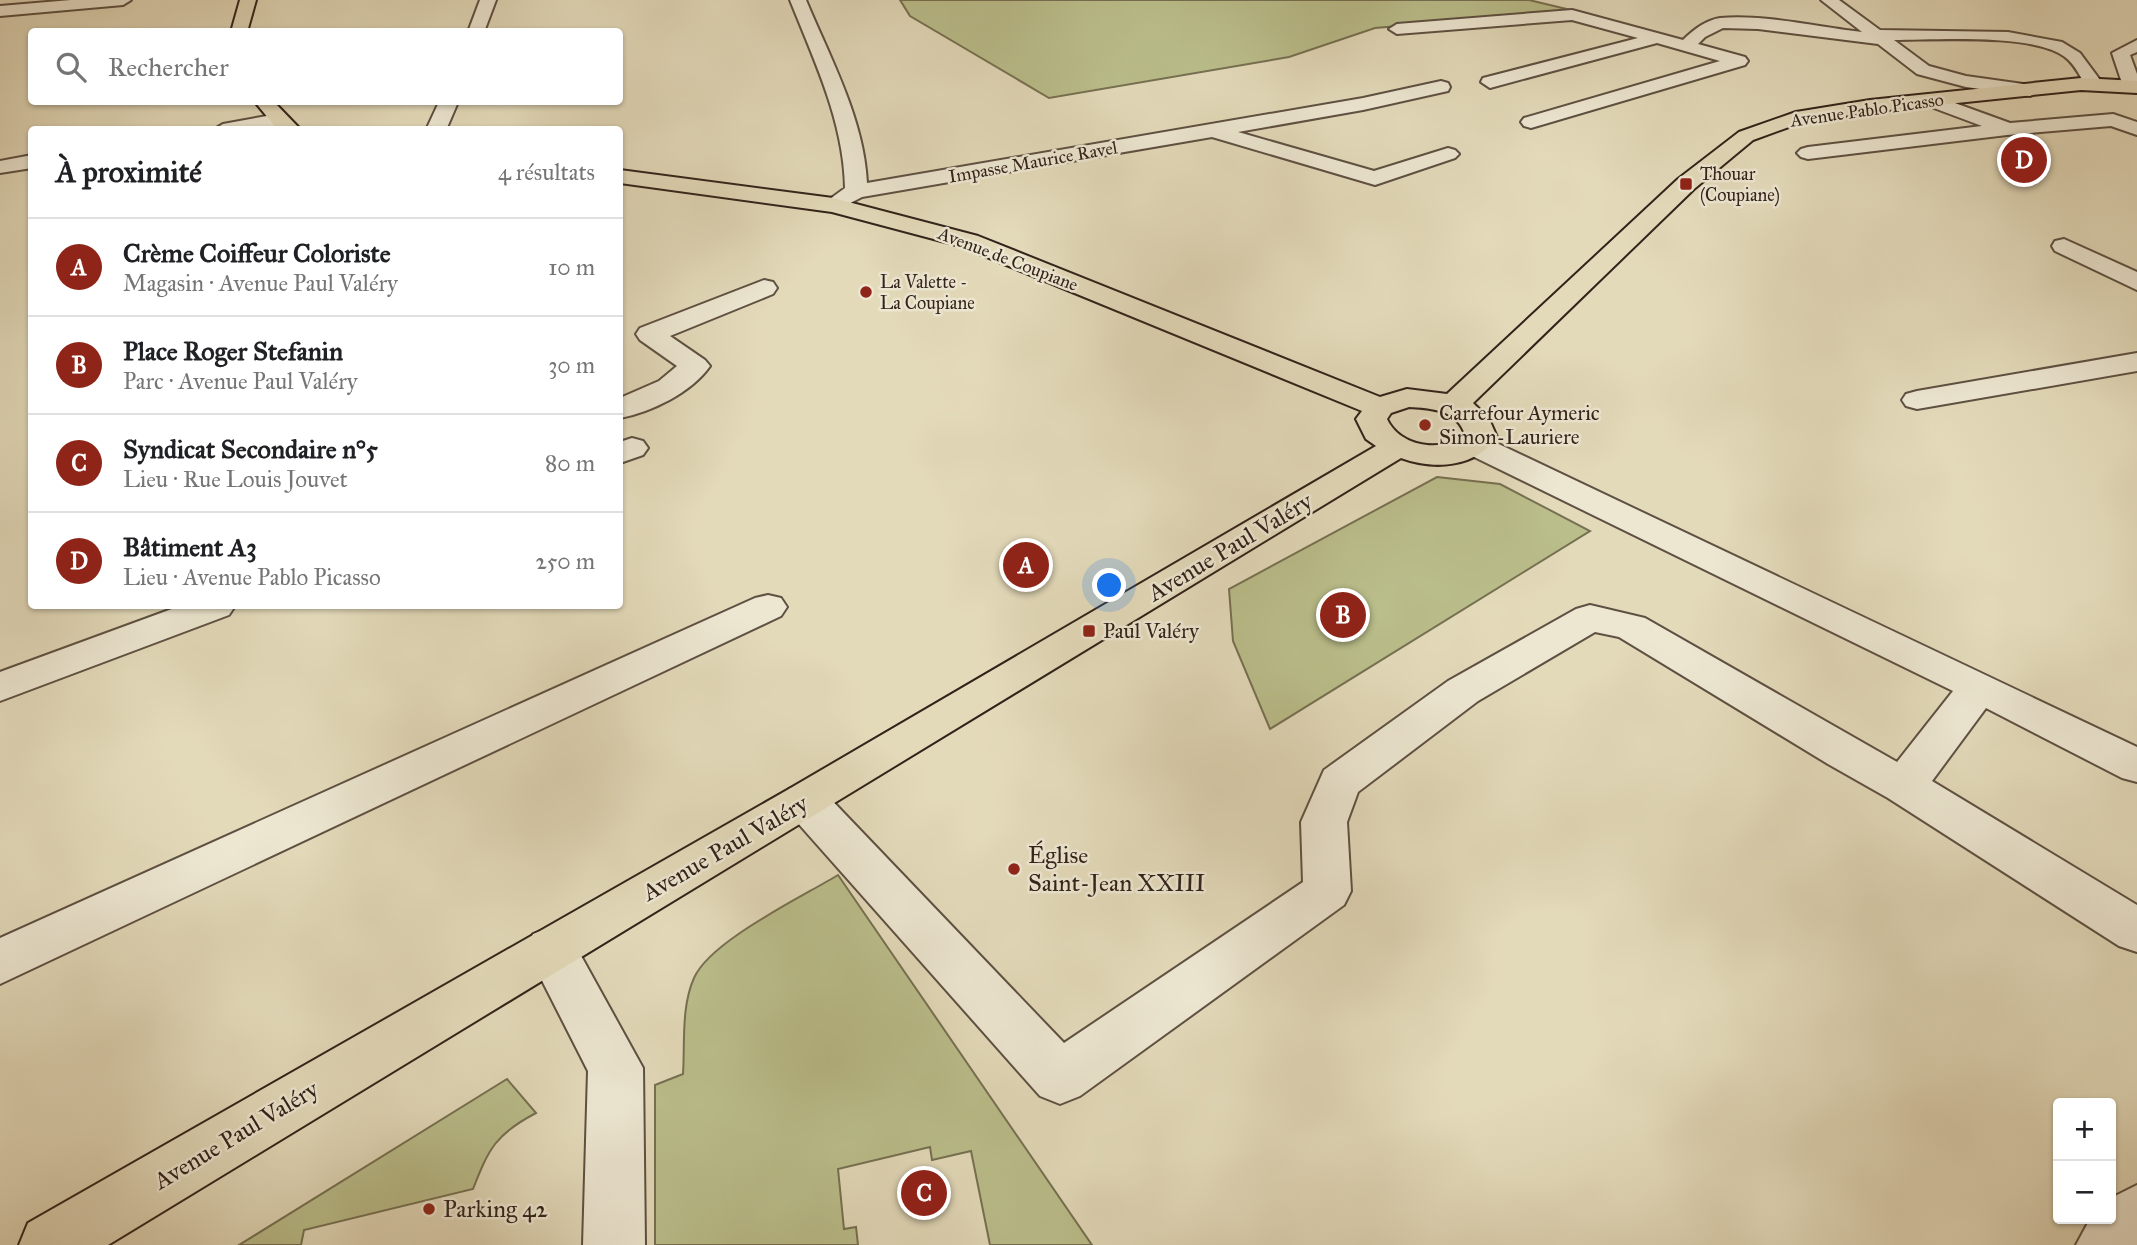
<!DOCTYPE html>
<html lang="fr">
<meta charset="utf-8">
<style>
:root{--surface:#fff;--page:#f2f2f2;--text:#202124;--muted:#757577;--line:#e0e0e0;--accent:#8f2418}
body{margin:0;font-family:"IM FELL Great Primer",serif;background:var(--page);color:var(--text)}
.controls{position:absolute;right:21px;bottom:21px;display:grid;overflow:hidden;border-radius:7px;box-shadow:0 2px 5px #0004}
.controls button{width:63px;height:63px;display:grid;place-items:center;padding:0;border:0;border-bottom:2px solid var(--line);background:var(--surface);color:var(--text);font:35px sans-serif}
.you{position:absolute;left:1110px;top:586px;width:24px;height:24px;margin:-18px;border:5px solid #fff;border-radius:50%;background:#1a73e8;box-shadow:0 0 0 10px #1a73e833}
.badge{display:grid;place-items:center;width:46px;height:46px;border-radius:50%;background:var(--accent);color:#fff;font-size:23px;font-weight:700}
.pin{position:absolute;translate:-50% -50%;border:4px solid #fff;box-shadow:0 2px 7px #0006}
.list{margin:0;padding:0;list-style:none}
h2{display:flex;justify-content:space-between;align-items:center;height:91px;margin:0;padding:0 28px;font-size:30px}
h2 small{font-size:23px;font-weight:400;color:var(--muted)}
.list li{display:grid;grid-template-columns:46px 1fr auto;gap:21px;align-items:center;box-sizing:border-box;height:98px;padding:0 28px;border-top:2px solid var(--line)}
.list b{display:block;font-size:26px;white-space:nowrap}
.list p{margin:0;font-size:23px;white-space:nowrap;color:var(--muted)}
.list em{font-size:23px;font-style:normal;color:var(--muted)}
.icon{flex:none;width:38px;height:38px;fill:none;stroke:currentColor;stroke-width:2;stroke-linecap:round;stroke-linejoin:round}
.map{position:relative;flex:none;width:2137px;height:1245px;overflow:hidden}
.search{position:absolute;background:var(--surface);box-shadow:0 2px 5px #0004;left:28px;top:28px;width:595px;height:77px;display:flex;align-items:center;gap:18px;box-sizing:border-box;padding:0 24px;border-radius:7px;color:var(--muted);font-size:26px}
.panel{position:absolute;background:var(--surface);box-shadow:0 2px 5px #0004;left:28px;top:126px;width:595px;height:483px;border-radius:7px}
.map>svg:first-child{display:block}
</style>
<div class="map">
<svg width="2137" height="1245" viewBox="0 0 2137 1245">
<rect width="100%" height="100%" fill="#e3daba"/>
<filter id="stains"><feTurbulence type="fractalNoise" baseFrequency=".00286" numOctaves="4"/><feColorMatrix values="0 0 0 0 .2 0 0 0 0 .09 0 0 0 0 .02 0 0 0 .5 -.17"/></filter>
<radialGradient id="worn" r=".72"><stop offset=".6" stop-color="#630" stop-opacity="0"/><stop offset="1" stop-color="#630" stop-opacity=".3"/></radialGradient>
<!-- green -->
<path fill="#babe8b" stroke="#767052" stroke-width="2" d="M 900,0 L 1529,0 L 1575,11 L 1375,28 L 1289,57 L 1049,98 L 910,16 Z
M 1437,477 L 1500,484 L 1590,531 L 1270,729 L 1233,641 L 1229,589 Z
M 838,875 L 1092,1245 L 990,1245 L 971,1151 L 932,1160 L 930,1147 L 838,1169 L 844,1229 L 856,1227 L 858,1245 L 655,1245 L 655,1085 L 683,1074 C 685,1043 681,1007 694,978 C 710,941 802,897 838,875 Z
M 507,1079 L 536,1113 C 496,1134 489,1148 473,1189 L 304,1230 L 301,1245 L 239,1245 Z"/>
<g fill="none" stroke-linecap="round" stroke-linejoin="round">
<!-- minor casing -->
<g stroke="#5e5042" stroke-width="4">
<path id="minor" d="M 71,0 L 131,0 L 123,5 L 0,16 L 0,6 Z
M 480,0 L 496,0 L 484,32 L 468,32 Z
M 790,0 L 806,0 C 830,58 864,119 867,183 L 1363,98 L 1441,81 L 1448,83 L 1450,87 L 1448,91 L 1363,110 L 1238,132 L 1374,171 L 1448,148 L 1455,150 L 1459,154 L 1455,158 L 1375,185 L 1212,137 L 862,197 L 835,211 L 827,209 L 823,204 L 845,188 C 844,122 814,60 790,0 Z
M 1821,0 L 1839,0 L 1880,30 L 2008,32 L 2062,42 L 2080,53 L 2103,84 L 2094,90 L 2087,88 C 2081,78 2075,64 2065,57 C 2034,33 1934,40 1894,40 L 1929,66 L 1966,76 L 2037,86 L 2039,90 L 2030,96 L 1966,87 L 1917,74 L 1878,44 L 1758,29 L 1723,28 L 1705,37 L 1698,44 L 1745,57 L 1748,61 L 1745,65 L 1531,128 L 1524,126 L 1521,122 L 1524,118 L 1720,61 L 1657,43 L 1490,88 L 1481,82 L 1483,78 L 1638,38 L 1572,20 L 1397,34 L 1389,29 L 1397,24 L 1572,10 L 1683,40 C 1693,30 1706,20 1720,18 C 1764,14 1818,27 1862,32 Z
M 2137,40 L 2137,52 L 2130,55 L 2137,74 L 2137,90 L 2132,92 L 2123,86 L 2112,53 Z
M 1930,94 L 2010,123 L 2113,114 L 2137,122 L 2137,135 L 2111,126 L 2007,135 L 1808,159 L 1801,157 L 1797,153 L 1801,149 L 1808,147 L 1982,126 L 1923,104 L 1920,100 Z
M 439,102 L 458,102 L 446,130 L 426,130 Z
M 278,114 L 285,116 L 288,120 L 285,124 L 259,130 L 213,130 L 223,124 Z
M 32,155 L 32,168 L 0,173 L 0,161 Z
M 2064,239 L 2137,272 L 2137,290 L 2055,251 L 2052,246 L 2055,241 Z
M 764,280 L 773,282 L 777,288 L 773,294 L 670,336 L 705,360 L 710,366 C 691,393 651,412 620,418 L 620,398 L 659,381 L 677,366 L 640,340 L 636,334 L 640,328 Z
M 2137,353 L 2137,371 L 1917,409 L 1906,406 L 1902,400 L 1906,394 L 1917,391 Z
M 1475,435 L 1486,438 L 2137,747 L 2137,782 L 2122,778 L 1986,708 L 1932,781 L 2137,905 L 2137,952 L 2119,946 L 1888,798 L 1828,764 L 1619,637 L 1595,632 L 1478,701 L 1358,792 L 1347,822 L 1351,891 L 1344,905 L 1080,1096 L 1060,1104 L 1040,1096 L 789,813 L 782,801 L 789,789 L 805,784 L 821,789 L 1064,1043 L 1303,882 L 1301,822 L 1324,770 L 1448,681 L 1576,609 L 1590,605 L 1645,618 L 1897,762 L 1953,691 L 1464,452 L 1459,445 L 1464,438 Z
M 632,438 L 643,441 L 648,448 L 643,455 L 620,463 L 620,442 Z
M 768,595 L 781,598 L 787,607 L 781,616 L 0,984 L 0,938 L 755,598 Z
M 180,606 L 235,606 L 229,615 L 0,701 L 0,672 Z
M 551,927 L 569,934 L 643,1068 L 645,1245 L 583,1245 L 588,1071 L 526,949 L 533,934 Z
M 2137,1185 L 2137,1245 L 2076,1245 L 2090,1219 L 2111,1219 L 2111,1198 Z"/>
</g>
<!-- major casing -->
<g stroke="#32221a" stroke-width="4">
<path id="major" d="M 240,0 L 256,0 L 247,32 L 231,32 Z
M 2081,78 L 2137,81 L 2137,93 L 2081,90 L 1870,112 L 1800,123 L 1753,140 L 1694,189 L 1473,403 L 1489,419 L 1497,437 C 1475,468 1434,470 1401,458 L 108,1245 L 19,1245 L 28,1223 L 789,789 L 1376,446 L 1366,439 L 1356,419 L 1362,411 L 960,246 L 832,212 L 620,183 L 620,170 L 833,198 L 978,236 L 1380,397 L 1407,389 L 1447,394 L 1678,179 L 1739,132 L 1796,112 L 1870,100 ZM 1409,407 C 1431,408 1458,410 1465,435 C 1441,453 1400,447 1387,419 L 1391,413 Z
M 255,102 L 274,102 L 301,130 L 278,130 Z"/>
</g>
<!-- minor -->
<use href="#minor" fill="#ede7d2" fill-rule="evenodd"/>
<!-- major -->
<use href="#major" fill="#e3daba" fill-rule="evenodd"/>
</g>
<!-- markers -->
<g fill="#8f2418" stroke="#ede7d2" stroke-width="2.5">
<rect x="1679" y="177" width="14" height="14" rx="3.5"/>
<circle cx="866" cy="292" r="7"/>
<circle cx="1425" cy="425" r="7"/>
<rect x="1082" y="624" width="14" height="14" rx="3.5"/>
<circle cx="1014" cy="869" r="7"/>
<circle cx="429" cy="1209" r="7"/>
</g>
<g text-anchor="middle" stroke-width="5" stroke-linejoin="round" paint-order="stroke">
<!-- far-street labels -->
<g font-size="18" fill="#32221a" stroke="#ede7d2">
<text transform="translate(1867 110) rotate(-8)" y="6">Avenue Pablo Picasso</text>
<text transform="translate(1033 162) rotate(-10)" y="6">Impasse Maurice Ravel</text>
<text transform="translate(1008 259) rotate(21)" y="6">Avenue de Coupiane</text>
</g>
<!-- far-poi labels -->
<g font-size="18" fill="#32221a" stroke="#ede7d2" text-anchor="start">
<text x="1700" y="180">Thouar<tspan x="1700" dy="21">(Coupiane)</tspan></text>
<text x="880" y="288">La Valette -<tspan x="880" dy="21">La Coupiane</tspan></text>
</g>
<!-- poi labels -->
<g font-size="21" fill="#32221a" stroke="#ede7d2" text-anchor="start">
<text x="1439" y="420">Carrefour Aymeric<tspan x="1439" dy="24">Simon-Lauriere</tspan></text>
<text x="1103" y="638">Paul Valéry</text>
</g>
<!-- near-street labels -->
<g font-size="24" fill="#32221a" stroke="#ede7d2">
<text transform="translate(1230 547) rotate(-31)" y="8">Avenue Paul Valéry</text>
<text transform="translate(725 848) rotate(-30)" y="8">Avenue Paul Valéry</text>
<text transform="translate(236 1135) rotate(-31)" y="8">Avenue Paul Valéry</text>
</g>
<!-- near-poi labels -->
<g font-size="24" fill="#32221a" stroke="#ede7d2" text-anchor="start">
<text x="1028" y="863">Église<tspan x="1028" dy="28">Saint-Jean XXIII</tspan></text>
<text x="443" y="1217">Parking 42</text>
</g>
</g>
<rect width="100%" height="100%" filter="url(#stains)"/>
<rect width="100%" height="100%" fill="url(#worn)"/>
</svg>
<div class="controls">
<button>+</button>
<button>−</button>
</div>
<div class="you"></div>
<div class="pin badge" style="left:1026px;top:565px">A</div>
<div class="pin badge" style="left:1343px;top:615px">B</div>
<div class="pin badge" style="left:924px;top:1193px">C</div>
<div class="pin badge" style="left:2024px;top:160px">D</div>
<div class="search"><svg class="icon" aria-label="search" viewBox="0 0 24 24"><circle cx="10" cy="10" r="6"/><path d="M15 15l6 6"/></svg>Rechercher</div>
<section class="panel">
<h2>À proximité<small>4 résultats</small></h2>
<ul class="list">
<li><span class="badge">A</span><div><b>Crème Coiffeur Coloriste</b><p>Magasin · Avenue Paul Valéry</p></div><em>10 m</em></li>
<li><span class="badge">B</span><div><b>Place Roger Stefanin</b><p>Parc · Avenue Paul Valéry</p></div><em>30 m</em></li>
<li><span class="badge">C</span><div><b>Syndicat Secondaire n°5</b><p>Lieu · Rue Louis Jouvet</p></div><em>80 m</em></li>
<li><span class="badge">D</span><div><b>Bâtiment A3</b><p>Lieu · Avenue Pablo Picasso</p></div><em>250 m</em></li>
</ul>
</section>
</div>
